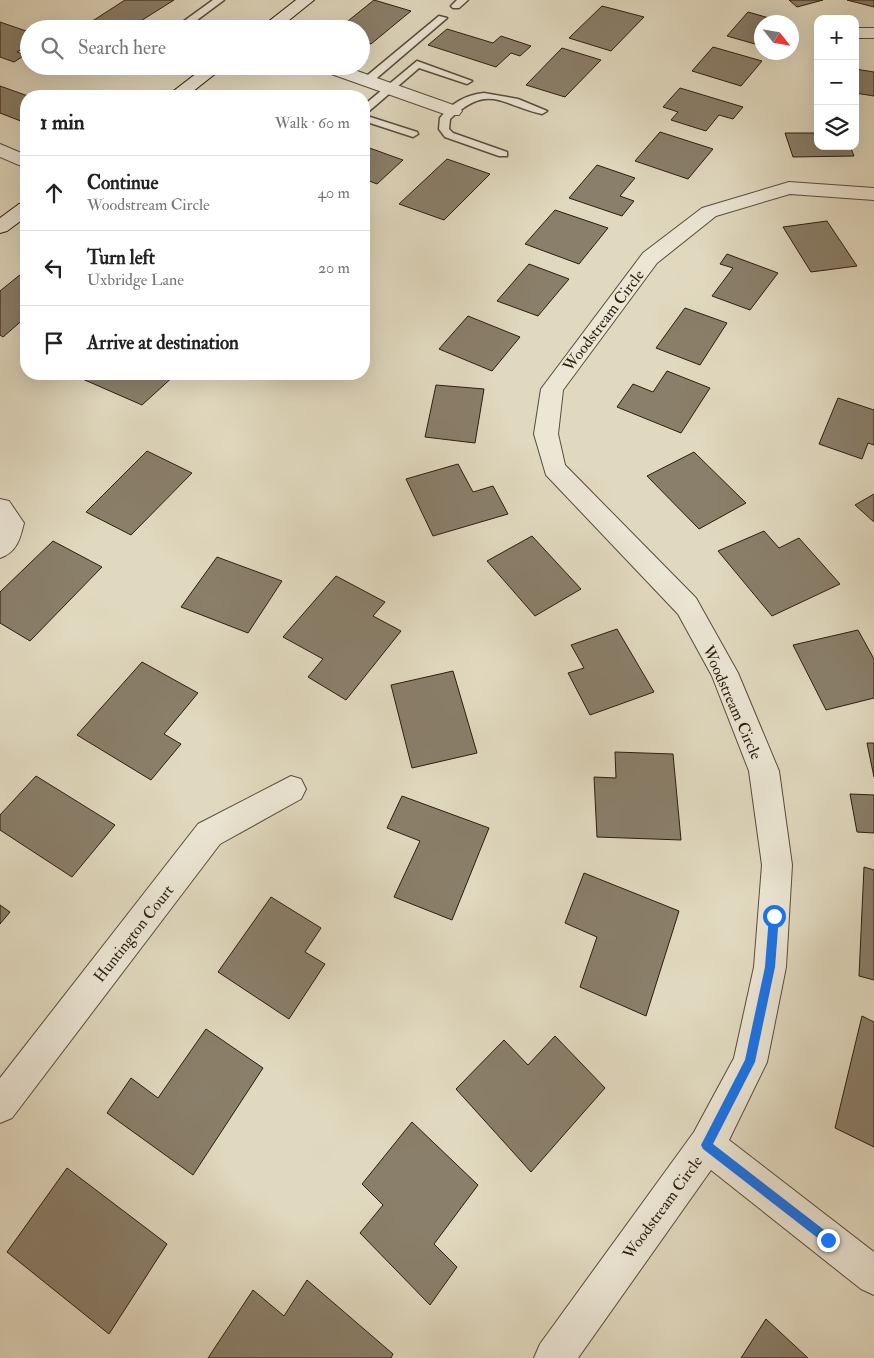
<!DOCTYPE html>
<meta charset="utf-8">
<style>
:root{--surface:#fff;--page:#f6f6f6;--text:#222;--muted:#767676;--line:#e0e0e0}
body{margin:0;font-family:"IM FELL Double Pica",serif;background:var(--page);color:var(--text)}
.controls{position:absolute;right:15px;top:15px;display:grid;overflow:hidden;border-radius:10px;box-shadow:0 5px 20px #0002}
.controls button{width:45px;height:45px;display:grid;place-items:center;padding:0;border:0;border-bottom:1px solid var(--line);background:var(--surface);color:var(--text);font:25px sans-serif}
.compass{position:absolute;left:754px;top:15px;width:45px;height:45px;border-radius:50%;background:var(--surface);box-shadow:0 5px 20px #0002;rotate:121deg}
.stop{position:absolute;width:15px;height:15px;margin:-11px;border:4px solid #1a73e8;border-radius:50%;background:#fff}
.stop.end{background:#1a73e8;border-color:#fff;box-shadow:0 1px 5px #0008}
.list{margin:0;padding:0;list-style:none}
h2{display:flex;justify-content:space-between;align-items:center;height:65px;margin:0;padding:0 20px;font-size:21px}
h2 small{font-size:16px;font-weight:400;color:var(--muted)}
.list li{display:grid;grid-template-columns:32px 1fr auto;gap:15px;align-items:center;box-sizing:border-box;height:75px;padding:0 20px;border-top:1px solid var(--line)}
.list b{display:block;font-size:19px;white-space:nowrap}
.list p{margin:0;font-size:16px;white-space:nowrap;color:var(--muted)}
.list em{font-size:16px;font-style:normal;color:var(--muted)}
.icon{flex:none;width:28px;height:28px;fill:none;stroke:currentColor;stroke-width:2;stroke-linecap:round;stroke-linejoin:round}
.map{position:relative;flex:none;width:874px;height:1358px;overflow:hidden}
.search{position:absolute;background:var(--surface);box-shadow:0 5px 20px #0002;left:20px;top:20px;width:350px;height:55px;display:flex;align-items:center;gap:12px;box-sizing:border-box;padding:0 18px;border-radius:28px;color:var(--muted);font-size:19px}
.panel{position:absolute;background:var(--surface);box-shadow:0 5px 20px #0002;left:20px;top:90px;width:350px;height:290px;border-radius:20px}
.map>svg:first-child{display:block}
</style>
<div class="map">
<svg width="874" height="1358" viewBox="0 0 874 1358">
<rect width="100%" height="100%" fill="#e1d9bf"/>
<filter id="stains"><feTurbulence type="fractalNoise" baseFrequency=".004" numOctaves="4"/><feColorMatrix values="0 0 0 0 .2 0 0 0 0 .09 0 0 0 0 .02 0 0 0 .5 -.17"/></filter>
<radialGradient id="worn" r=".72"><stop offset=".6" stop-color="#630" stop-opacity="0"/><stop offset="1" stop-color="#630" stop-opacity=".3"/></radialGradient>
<!-- building -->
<path fill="#8a7f6a" stroke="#2b1d0e" d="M 125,0 L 174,0 L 128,29 L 80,29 Z
M 374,0 L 411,11 L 371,44 L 361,41 L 361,29 L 338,29 Z
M 789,0 L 823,0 L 797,7 Z
M 847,0 L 874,0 L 874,7 Z
M 602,6 L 644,17 L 611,51 L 569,38 Z
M 748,12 L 783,22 L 762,22 L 762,46 L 727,36 Z
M 0,22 L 29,32 L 29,45 L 17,52 L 25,55 L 14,62 L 0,57 Z
M 447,29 L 493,43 L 501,36 L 531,46 L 520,56 L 511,53 L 496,67 L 428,45 Z
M 713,47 L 762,61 L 741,86 L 692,71 Z
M 562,48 L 601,60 L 565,97 L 526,85 Z
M 855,69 L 874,72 L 874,96 L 855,93 Z
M 0,86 L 28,96 L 26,96 L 26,123 L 0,113 Z
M 680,88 L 743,107 L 733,119 L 719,115 L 706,131 L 671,120 L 678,112 L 663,107 Z
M 660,132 L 713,149 L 688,179 L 635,161 Z
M 785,133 L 818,133 L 818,146 L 850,146 L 854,156 L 793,157 Z
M 364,146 L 403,160 L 377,184 L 364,179 Z
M 447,159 L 490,174 L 444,220 L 399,204 Z
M 597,165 L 635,178 L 620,196 L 634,201 L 622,216 L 569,198 Z
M 555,210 L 608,228 L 579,264 L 525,244 Z
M 827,221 L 857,266 L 811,272 L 783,227 Z
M 727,254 L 778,273 L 750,310 L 712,296 L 733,268 L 720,264 Z
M 529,264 L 569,279 L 538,316 L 497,301 Z
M 26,270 L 26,317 L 3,337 L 0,335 L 0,291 Z
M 685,308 L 727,323 L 700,365 L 656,348 Z
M 468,316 L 520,337 L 492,371 L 439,349 Z
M 667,371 L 710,388 L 681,433 L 617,407 L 633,384 L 653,392 Z
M 71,374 L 176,374 L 142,405 Z
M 436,385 L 484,389 L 475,443 L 425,437 Z
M 838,398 L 874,410 L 874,445 L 868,443 L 862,459 L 819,444 Z
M 147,451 L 192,473 L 131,535 L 86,512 Z
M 694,452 L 746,503 L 699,529 L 647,476 Z
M 458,464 L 473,492 L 493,486 L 508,514 L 433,536 L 406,479 Z
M 874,494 L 874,522 L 855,505 Z
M 764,531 L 779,548 L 799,538 L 840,584 L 772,616 L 718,551 Z
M 532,536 L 581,589 L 535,616 L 487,561 Z
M 53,541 L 102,567 L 30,641 L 0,623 L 0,592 Z
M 217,557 L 282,581 L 248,633 L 181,607 Z
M 336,576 L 385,602 L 373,616 L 401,631 L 346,700 L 308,677 L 323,659 L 283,637 Z
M 617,629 L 654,692 L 590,715 L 568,673 L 584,668 L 571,645 Z
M 858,630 L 874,659 L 874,698 L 826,710 L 793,645 Z
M 142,662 L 198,693 L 164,734 L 181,744 L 151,780 L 77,735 Z
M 453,671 L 477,753 L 412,768 L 391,685 Z
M 867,743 L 874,743 L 874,777 Z
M 615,752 L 673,754 L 681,840 L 597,837 L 594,777 L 616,778 Z
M 36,776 L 115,825 L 72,877 L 0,830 L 0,815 Z
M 850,794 L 874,795 L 874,833 L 857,832 Z
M 402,796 L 489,828 L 452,920 L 394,897 L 420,841 L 387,828 Z
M 864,867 L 874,870 L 874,980 L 859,976 Z
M 584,873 L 679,911 L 646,1016 L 580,987 L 597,937 L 565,923 Z
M 271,897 L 321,928 L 305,952 L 325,964 L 289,1019 L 218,972 Z
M 0,905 L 10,912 L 0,924 Z
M 862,1016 L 874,1022 L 874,1147 L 835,1128 Z
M 206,1029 L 263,1068 L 193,1175 L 107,1113 L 131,1078 L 158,1098 Z
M 555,1036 L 605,1088 L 531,1172 L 456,1089 L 504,1040 L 528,1065 Z
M 412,1122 L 478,1185 L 434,1244 L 457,1267 L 430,1305 L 360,1233 L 383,1205 L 362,1184 Z
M 67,1168 L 167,1244 L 109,1334 L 7,1252 Z
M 307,1280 L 393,1354 L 391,1358 L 208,1358 L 253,1290 L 284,1316 Z
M 766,1319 L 808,1358 L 741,1358 Z"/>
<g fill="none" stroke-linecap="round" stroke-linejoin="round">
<!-- lane casing -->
<g stroke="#584c3a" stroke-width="3">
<path id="lane" d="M 213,0 L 224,0 L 185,29 L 173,29 Z
M 457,0 L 468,0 L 459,8 L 453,8 L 451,6 Z
M 439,16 L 447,18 L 371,83 L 363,83 L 363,79 Z
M 417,61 L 472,81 L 467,84 L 419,68 L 368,112 L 364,113 L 364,105 Z
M 484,93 L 518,99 L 547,111 L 542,114 C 500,104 488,83 450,119 L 449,129 L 453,133 L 507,152 L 507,156 L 499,156 L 445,137 L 439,129 L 440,118 C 452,103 465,95 484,93 Z
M 364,115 L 417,132 L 418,134 L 413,137 L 364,121 Z"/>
</g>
<!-- street casing -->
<g stroke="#584c3a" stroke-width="2">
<path id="street" d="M 855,28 L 874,28 L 874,38 L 855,38 Z
M 318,66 L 343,66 L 459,107 L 462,111 L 459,115 L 447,115 L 320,70 Z
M 0,144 L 26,155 L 26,168 L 0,157 Z
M 789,182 L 874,188 L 874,200 L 790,194 L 716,216 L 657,263 L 563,390 L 558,434 L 565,465 L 696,598 L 738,673 L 779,771 L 792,865 L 786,967 L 767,1062 L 729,1140 L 874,1252 L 874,1295 L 861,1289 L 711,1170 L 578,1358 L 534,1358 L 540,1344 L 694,1132 L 734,1058 L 754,967 L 762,865 L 749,771 L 712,676 L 678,614 L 546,475 L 534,434 L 541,389 L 643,253 L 702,208 Z
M 0,499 L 9,501 L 24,523 C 20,539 17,552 0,558 Z
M 291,776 L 301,779 L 306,789 L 301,799 L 220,844 L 12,1118 L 0,1123 L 0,1078 L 198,824 Z"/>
</g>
<!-- secondary casing -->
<g stroke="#2b1d0e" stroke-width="2">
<path id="secondary" d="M 296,0 L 314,0 L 278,29 L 259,29 Z
M 206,66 L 225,66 L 187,96 L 167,96 Z
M 26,202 L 26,217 L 7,231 L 0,233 L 0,218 L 19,204 Z"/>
</g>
<!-- lane -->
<use href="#lane" fill="#ece6d5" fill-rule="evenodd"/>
<!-- street -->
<use href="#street" fill="#ece6d5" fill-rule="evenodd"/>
<!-- secondary -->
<use href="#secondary" fill="#ece6d5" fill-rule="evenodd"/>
</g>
<!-- route -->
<path fill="#1a73e8" d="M 774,912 L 779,916 L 775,967 L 755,1062 L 713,1144 L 832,1236 L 832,1244 L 828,1246 L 703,1149 L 701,1145 L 745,1060 L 765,967 L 769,916 Z"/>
<g text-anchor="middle" stroke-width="4" stroke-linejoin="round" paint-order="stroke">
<!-- street labels -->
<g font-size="16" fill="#2b1d0e" stroke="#ece6d5">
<text transform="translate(603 320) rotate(-53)" y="6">Woodstream Circle</text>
<text transform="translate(733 702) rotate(66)" y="6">Woodstream Circle</text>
<text transform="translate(133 933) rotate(-52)" y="6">Huntington Court</text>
<text transform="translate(662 1207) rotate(-54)" y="6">Woodstream Circle</text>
</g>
</g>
<rect width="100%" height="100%" filter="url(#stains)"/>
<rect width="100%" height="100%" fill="url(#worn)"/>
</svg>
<div class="controls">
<button>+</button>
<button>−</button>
<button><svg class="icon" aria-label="layers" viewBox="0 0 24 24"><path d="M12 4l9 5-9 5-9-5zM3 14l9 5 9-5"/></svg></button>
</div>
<svg class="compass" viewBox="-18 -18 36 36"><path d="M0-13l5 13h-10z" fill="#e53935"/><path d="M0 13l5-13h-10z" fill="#767676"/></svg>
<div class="stop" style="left:774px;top:916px"></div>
<div class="stop end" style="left:828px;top:1240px"></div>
<div class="search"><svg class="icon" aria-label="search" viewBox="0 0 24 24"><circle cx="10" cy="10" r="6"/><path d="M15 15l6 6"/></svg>Search here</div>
<section class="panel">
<h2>1 min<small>Walk · 60 m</small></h2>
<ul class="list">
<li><svg class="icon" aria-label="ahead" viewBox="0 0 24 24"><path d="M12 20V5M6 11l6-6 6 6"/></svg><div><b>Continue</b><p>Woodstream Circle</p></div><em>40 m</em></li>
<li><svg class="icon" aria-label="left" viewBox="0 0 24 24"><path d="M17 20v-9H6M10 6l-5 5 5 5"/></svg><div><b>Turn left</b><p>Uxbridge Lane</p></div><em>20 m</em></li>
<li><svg class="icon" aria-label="arrive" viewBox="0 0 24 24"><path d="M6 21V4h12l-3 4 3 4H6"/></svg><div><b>Arrive at destination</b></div></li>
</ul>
</section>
</div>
